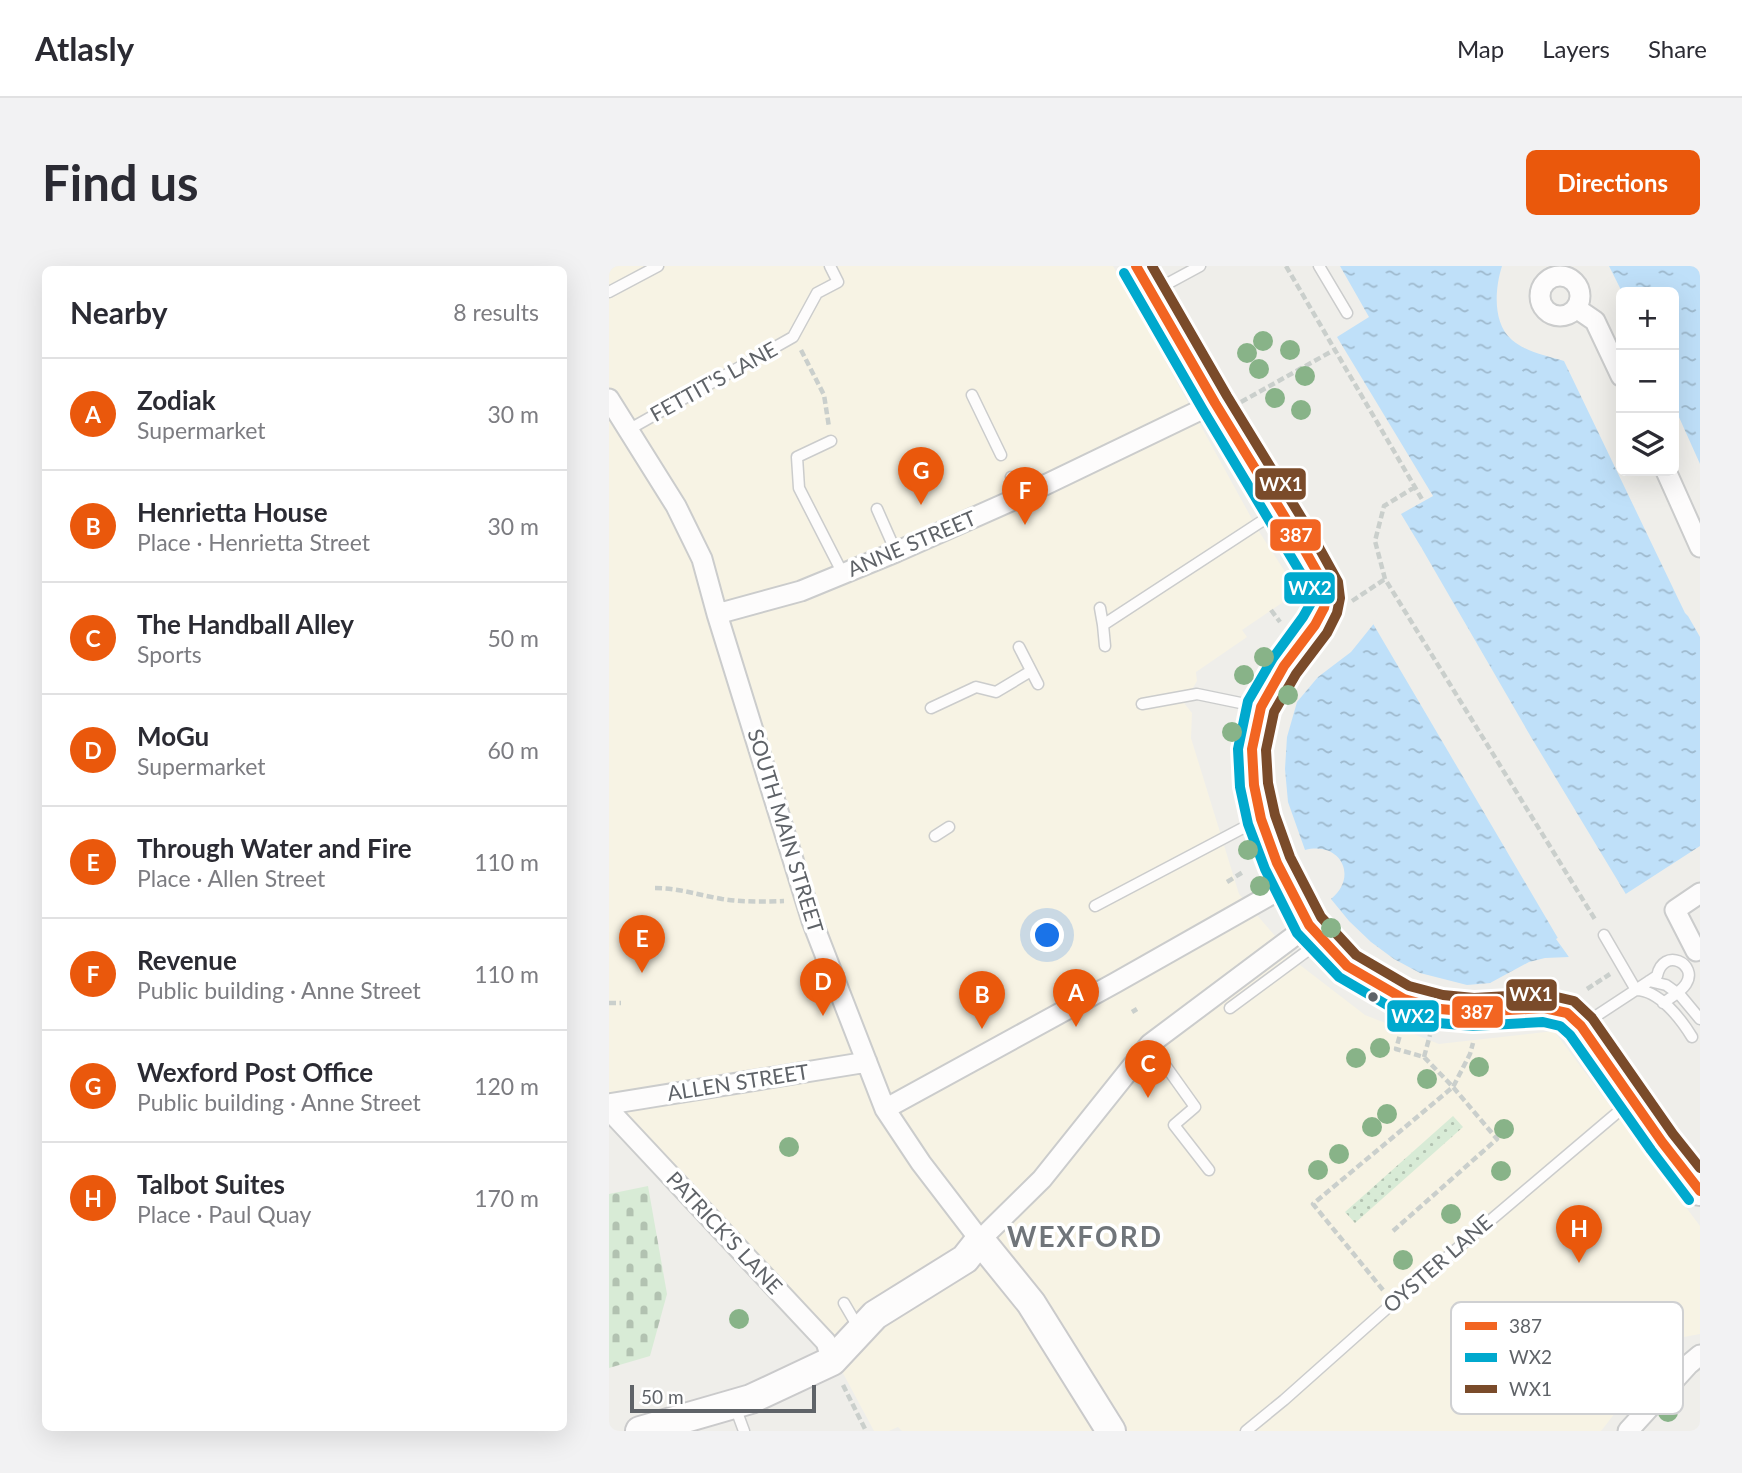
<!DOCTYPE html>
<meta charset="utf-8">
<style>
:root{--surface:#fff;--page:#f2f2f3;--text:#2b2b33;--muted:#7c7c81;--line:#e1e1e2;--accent:#ea580c}
body{margin:0;font-family:Lato,sans-serif;background:var(--page);color:var(--text)}
.controls{position:absolute;right:21px;top:21px;display:grid;overflow:hidden;border-radius:10px;box-shadow:0 7px 28px #0002}
.controls button{width:63px;height:63px;display:grid;place-items:center;padding:0;border:0;border-bottom:2px solid var(--line);background:var(--surface);color:var(--text);font:35px sans-serif}
.scale{position:absolute;left:21px;bottom:18px;width:186px;box-sizing:border-box;padding-left:7px;border:4px solid #5f6368;border-top:0;font-size:19px;line-height:24px;white-space:nowrap;color:#5f6368;-webkit-text-stroke:5px #fff;paint-order:stroke}
.you{position:absolute;left:439px;top:670px;width:24px;height:24px;margin:-18px;border:5px solid #fff;border-radius:50%;background:#1a73e8;box-shadow:0 0 0 10px #1a73e833}
.badge{display:grid;place-items:center;width:46px;height:46px;border-radius:50%;background:var(--accent);color:#fff;font-size:23px;font-weight:700}
.pin{position:absolute;translate:-50% -58px;filter:drop-shadow(0 2px 4px #0008)}
.pin::after{content:'';position:absolute;top:37px;width:24px;height:21px;background:inherit;clip-path:polygon(0 0,100% 0,50% 100%)}
.list{margin:0;padding:0;list-style:none}
h2{display:flex;justify-content:space-between;align-items:center;height:91px;margin:0;padding:0 28px;font-size:30px}
h2 small{font-size:23px;font-weight:400;color:var(--muted)}
.list li{display:grid;grid-template-columns:46px 1fr auto;gap:21px;align-items:center;box-sizing:border-box;height:112px;padding:0 28px;border-top:2px solid var(--line)}
.list b{display:block;font-size:26px;white-space:nowrap}
.list p{margin:0;font-size:23px;white-space:nowrap;color:var(--muted)}
.list em{font-size:23px;font-style:normal;color:var(--muted)}
.icon{flex:none;width:38px;height:38px;fill:none;stroke:currentColor;stroke-width:2;stroke-linecap:round;stroke-linejoin:round}
.map{position:relative;flex:none;width:1091px;height:1165px;overflow:hidden;border-radius:10px}
header{display:flex;align-items:center;gap:42px;box-sizing:border-box;height:98px;padding:0 35px;background:var(--surface);border-bottom:2px solid var(--line)}
header strong{font-size:33px}
nav{display:flex;gap:38px;margin-inline-start:auto;font-size:24px}
.intro{display:flex;align-items:center;justify-content:space-between;box-sizing:border-box;height:168px;padding:0 42px}
h1{margin:0;font-size:49px}
.button{padding:18px 32px;border-radius:10px;background:var(--accent);color:#fff;font-size:24px;font-weight:700}
main{display:flex;gap:42px;padding:0 42px}
aside{flex:1;background:var(--surface);border-radius:10px;box-shadow:0 7px 28px #0002}
.map>svg:first-child{display:block}
</style>
<header>
<strong>Atlasly</strong>
<nav><a>Map</a><a>Layers</a><a>Share</a></nav>
</header>
<div class="intro"><h1>Find us</h1><a class="button">Directions</a></div>
<main>
<aside>
<h2>Nearby<small>8 results</small></h2>
<ul class="list">
<li><span class="badge">A</span><div><b>Zodiak</b><p>Supermarket</p></div><em>30 m</em></li>
<li><span class="badge">B</span><div><b>Henrietta House</b><p>Place · Henrietta Street</p></div><em>30 m</em></li>
<li><span class="badge">C</span><div><b>The Handball Alley</b><p>Sports</p></div><em>50 m</em></li>
<li><span class="badge">D</span><div><b>MoGu</b><p>Supermarket</p></div><em>60 m</em></li>
<li><span class="badge">E</span><div><b>Through Water and Fire</b><p>Place · Allen Street</p></div><em>110 m</em></li>
<li><span class="badge">F</span><div><b>Revenue</b><p>Public building · Anne Street</p></div><em>110 m</em></li>
<li><span class="badge">G</span><div><b>Wexford Post Office</b><p>Public building · Anne Street</p></div><em>120 m</em></li>
<li><span class="badge">H</span><div><b>Talbot Suites</b><p>Place · Paul Quay</p></div><em>170 m</em></li>
</ul>
</aside>
<div class="map">
<svg width="1091" height="1165" viewBox="0 0 1091 1165">
<defs>
<pattern id="grass-dots" width="8" height="8" patternUnits="userSpaceOnUse" patternTransform="scale(1.75)"><rect width="8" height="8" fill="#d8ebd6"/><path d="M2 2h.1M6 6h.1" fill="none" stroke="#b2c2b1" stroke-width="1.8" stroke-linecap="round"/></pattern>
<pattern id="cemetery-stones" width="16" height="16" patternUnits="userSpaceOnUse" patternTransform="scale(1.75)"><rect width="16" height="16" fill="#d8ebd6"/><path d="M2 7V4a2 2 0 0 1 4 0v3zM10 15v-3a2 2 0 0 1 4 0v3z" fill="#b2c2b1"/></pattern>
<pattern id="water-ripples" width="26" height="14" patternUnits="userSpaceOnUse" patternTransform="scale(1.75)"><rect width="26" height="14" fill="#bfe0f9"/><path d="M2 4q2-2 4 0t4 0M15 11q2-2 4 0t4 0" fill="none" stroke="#9eb9cd"/></pattern>
</defs>
<rect width="100%" height="100%" fill="#efeeea"/>
<!-- commercial -->
<path fill="#f7f3e4" d="M 0,0 L 504,0 L 649,264 L 689,326 L 633,364 L 638,371 L 587,406 L 588,415 L 575,437 L 583,447 L 582,472 L 630,628 L 691,699 L 756,749 L 830,778 L 945,765 L 1091,960 L 1091,1068 L 1064,1073 L 992,1165 L 293,1165 L 289,1161 L 280,1165 L 265,1165 L 228,1096 L 65,897 L 59,901 L 0,827 Z"/>
<!-- grass -->
<path fill="url(#grass-dots)" d="M 844,850 L 854,861 L 746,957 L 736,946 Z"/>
<!-- cemetery -->
<path fill="url(#cemetery-stones)" d="M 39,920 L 58,1028 L 41,1090 L 0,1102 L 0,928 Z"/>
<!-- water -->
<path fill="url(#water-ripples)" d="M 731,0 L 893,0 C 886,22 883,57 903,74 C 917,86 938,90 955,95 L 1076,347 L 1079,350 L 1091,371 L 1091,580 L 947,673 L 960,691 L 936,692 L 920,696 L 881,717 L 858,719 L 811,707 L 785,693 L 762,676 L 740,655 L 722,633 C 750,610 731,575 696,584 L 679,536 L 676,503 L 678,471 L 688,436 L 709,411 L 742,386 L 817,293 L 812,281 L 792,248 L 824,230 L 728,71 L 760,51 Z
M 1000,0 L 1091,0 L 1091,198 L 1065,140 L 1065,26 L 1013,26 Z"/>
<!-- pier -->
<path fill="#efeeea" d="M 812,281 L 922,471 L 1018,630 L 952,674 L 963,689 L 960,691 L 763,356 L 813,292 L 809,283 Z"/>
<g fill="none" stroke-linecap="round" stroke-linejoin="round">
<!-- lane casing -->
<g stroke="#cbcccc" stroke-width="13">
<path id="lane" d="M 710,0 L 738,47
M 0,26 L 49,0
M 543,26 L 591,0
M 363,129 L 392,189
M 19,164 L 184,71 L 208,27 L 229,16 L 221,0
M 222,175 L 188,191 L 190,222 L 234,308
M 402,211 L 411,231
M 268,243 L 287,286
M 491,342 L 494,359 L 496,380
M 494,359 L 670,244
M 410,381 L 429,418
M 533,438 L 588,428 L 651,441
M 322,442 L 367,421 L 387,426 L 422,405
M 326,570 L 340,561
M 486,640 L 651,553
M 995,669 L 1027,724
M 1040,715 L 1057,719 L 1071,729 L 1091,753
M 1027,724 C 1050,724 1072,753 1083,771
M 621,742 L 713,674
M 975,758 L 1048,710 C 1054,680 1090,698 1077,718 C 1072,726 1061,732 1054,737
M 541,778 L 586,841 L 565,859 L 600,904
M 235,1037 L 249,1061
M 125,1138 L 135,1165
M 637,1165 L 675,1134 L 784,1037 L 1022,835"/>
</g>
<!-- street casing -->
<g stroke="#cbcccc" stroke-width="23">
<path id="street" d="M931 30a20 20 0 1 1 40 0a20 20 0 1 1-40 0Z
M 967,42 L 986,55 L 1012,110
M 0,133 L 67,240 L 93,293 L 108,348 L 203,655 L 276,843 L 312,897 L 371,974 L 433,913 L 541,778 L 700,659
M 1057,205 L 1091,281
M 108,348 L 192,325 L 287,286 L 411,231 L 606,137
M 1087,685 L 1066,644 L 1091,627
M 0,838 L 258,796
M 276,843 L 506,717 L 679,619
M 0,844 L 217,1076 L 223,1095
M 1019,1165 L 1079,1099 L 1091,1089"/>
</g>
<!-- secondary casing -->
<g stroke="#cacacb" stroke-width="32">
<path id="secondary" d="M 527,0 L 606,137 L 691,276 L 716,320 L 717,332 L 715,342 L 706,359 L 675,400 L 652,441 L 643,483 L 645,519 L 652,553 L 668,597 L 700,659 L 738,700 L 795,733 L 831,743 L 865,746 L 935,742 L 958,747 L 972,760 L 1053,876 L 1091,925
M 31,1165 L 142,1133 L 223,1095 L 266,1049 L 356,993 L 371,974 L 422,1037 L 502,1165"/>
</g>
<!-- path -->
<path stroke="#cacfcc" stroke-width="4.5" stroke-dasharray="7 3.5" stroke-linecap="butt" d="M 677,0 L 814,235
M 192,84 L 215,129 L 220,161
M 632,136 L 725,84
M 806,221 L 775,240 L 766,275 L 776,313 L 987,655
M 743,335 L 776,313
M 662,344 L 671,356
M 618,616 L 634,606
M 46,622 C 69,622 90,629 113,633 C 133,636 154,636 175,635
M 978,723 L 1001,708
M 0,737 L 12,737
M 523,746 L 528,743
M 815,791 L 821,769
M 784,965 L 888,873 L 844,821 L 815,791 L 787,783 L 794,758
M 774,1024 L 704,938 L 844,821 L 861,788 L 864,777
M 234,1119 L 257,1165"/>
<!-- lane -->
<use href="#lane" stroke="#fdfcfc" stroke-width="10"/>
<!-- street -->
<use href="#street" stroke="#fdfcfc" stroke-width="19"/>
<!-- secondary -->
<use href="#secondary" stroke="#fdfcfc" stroke-width="28"/>
<!-- bus-1 casing -->
<g stroke="#fff" stroke-width="16">
<path id="bus-1" d="M 527,0 L 606,137 L 691,276 L 716,320 L 717,332 L 715,342 L 706,359 L 675,400 L 652,441 L 643,483 L 645,519 L 652,553 L 668,597 L 700,659 L 738,700 L 795,733 L 831,743 L 865,746 L 935,742 L 958,747 L 972,760 L 1053,876 L 1091,925"/>
</g>
<!-- bus-2 casing -->
<g stroke="#fff" stroke-width="16">
<path id="bus-2" d="M 515,7 L 594,144 L 702,324 L 702,337 L 694,351 L 664,392 L 639,435 L 629,483 L 631,521 L 639,558 L 656,603 L 688,667 L 730,711 L 790,746 L 829,757 L 864,760 L 934,756 L 951,760 L 961,769 L 1042,884 L 1080,934"/>
</g>
<!-- bus-3 casing -->
<g stroke="#fff" stroke-width="16">
<path id="bus-3" d="M 543,0 L 618,130 L 703,269 L 729,316 L 731,332 L 728,347 L 718,367 L 687,408 L 665,446 L 657,484 L 659,517 L 666,549 L 681,591 L 712,651 L 747,689 L 800,720 L 834,729 L 865,732 L 935,728 L 965,735 L 983,752 L 1064,868 L 1091,902"/>
</g>
<!-- bus-1 -->
<use href="#bus-1" stroke="#f26522" stroke-width="10"/>
<!-- bus-2 -->
<use href="#bus-2" stroke="#00a9ce" stroke-width="10"/>
<!-- bus-3 -->
<use href="#bus-3" stroke="#7a4b2a" stroke-width="10"/>
</g>
<!-- trees -->
<g fill="#88b388">
<circle cx="654" cy="75" r="10"/>
<circle cx="681" cy="84" r="10"/>
<circle cx="638" cy="87" r="10"/>
<circle cx="650" cy="103" r="10"/>
<circle cx="696" cy="110" r="10"/>
<circle cx="666" cy="132" r="10"/>
<circle cx="692" cy="144" r="10"/>
<circle cx="655" cy="391" r="10"/>
<circle cx="635" cy="409" r="10"/>
<circle cx="679" cy="429" r="10"/>
<circle cx="623" cy="466" r="10"/>
<circle cx="639" cy="584" r="10"/>
<circle cx="651" cy="620" r="10"/>
<circle cx="722" cy="662" r="10"/>
<circle cx="771" cy="782" r="10"/>
<circle cx="747" cy="792" r="10"/>
<circle cx="870" cy="801" r="10"/>
<circle cx="818" cy="813" r="10"/>
<circle cx="778" cy="848" r="10"/>
<circle cx="763" cy="861" r="10"/>
<circle cx="895" cy="863" r="10"/>
<circle cx="180" cy="881" r="10"/>
<circle cx="730" cy="888" r="10"/>
<circle cx="709" cy="904" r="10"/>
<circle cx="892" cy="905" r="10"/>
<circle cx="842" cy="948" r="10"/>
<circle cx="794" cy="994" r="10"/>
<circle cx="130" cy="1053" r="10"/>
<circle cx="1059" cy="1146" r="10"/>
</g>
<!-- markers -->
<circle fill="#5f6368" stroke="#fff" stroke-width="2.5" cx="764" cy="731" r="6"/>
<g text-anchor="middle" stroke-width="7" stroke-linejoin="round" paint-order="stroke">
<!-- street labels -->
<g font-size="21" fill="#5f6368" stroke="#fff">
<text transform="translate(105 116) rotate(-29)" y="7">FETTIT'S LANE</text>
<text transform="translate(303 278) rotate(-23)" y="7">ANNE STREET</text>
<text transform="translate(176 565) rotate(73)" y="7">SOUTH MAIN STREET</text>
<text transform="translate(129 817) rotate(-9)" y="7">ALLEN STREET</text>
<text transform="translate(115 967) rotate(47)" y="7">PATRICK'S LANE</text>
<text transform="translate(829 998) rotate(-41)" y="7">OYSTER LANE</text>
</g>
<!-- district labels -->
<g font-size="28" font-weight="bold" letter-spacing="2" fill="#70757a" stroke="#fff">
<text x="476" y="981">WEXFORD</text>
</g>
</g>
<!-- legend -->
<rect x="842" y="1036" width="232" height="112" rx="10" fill="#fff" stroke="#cfd0d2" stroke-width="2"/>
<rect x="856" y="1056" width="32" height="8" fill="#f26522"/>
<rect x="856" y="1087" width="32" height="9" fill="#00a9ce"/>
<rect x="856" y="1119" width="32" height="8" fill="#7a4b2a"/>
<g font-size="19" fill="#5f6368">
<text x="900" y="1067">387</text>
<text x="900" y="1098">WX2</text>
<text x="900" y="1130">WX1</text>
</g>
<g stroke="#fff" stroke-width="2.5">
<rect x="645" y="201" width="53" height="34" rx="7" fill="#7a4b2a"/>
<rect x="660" y="252" width="53" height="34" rx="7" fill="#f26522"/>
<rect x="674" y="305" width="53" height="34" rx="7" fill="#00a9ce"/>
<rect x="896" y="712" width="53" height="34" rx="7" fill="#7a4b2a"/>
<rect x="842" y="729" width="53" height="34" rx="7" fill="#f26522"/>
<rect x="777" y="733" width="54" height="34" rx="7" fill="#00a9ce"/>
</g>
<g font-size="19" text-anchor="middle" font-weight="bold" fill="#fff">
<text x="672" y="225">WX1</text>
<text x="687" y="276">387</text>
<text x="701" y="329">WX2</text>
<text x="922" y="735">WX1</text>
<text x="868" y="753">387</text>
<text x="804" y="757">WX2</text>
</g>
</svg>
<div class="controls">
<button>+</button>
<button>−</button>
<button><svg class="icon" aria-label="layers" viewBox="0 0 24 24"><path d="M12 4l9 5-9 5-9-5zM3 14l9 5 9-5"/></svg></button>
</div>
<div class="scale">50 m</div>
<div class="you"></div>
<div class="pin badge" style="left:467px;top:761px">A</div>
<div class="pin badge" style="left:373px;top:763px">B</div>
<div class="pin badge" style="left:539px;top:832px">C</div>
<div class="pin badge" style="left:214px;top:750px">D</div>
<div class="pin badge" style="left:33px;top:707px">E</div>
<div class="pin badge" style="left:416px;top:259px">F</div>
<div class="pin badge" style="left:312px;top:239px">G</div>
<div class="pin badge" style="left:970px;top:997px">H</div>
</div>
</main>
